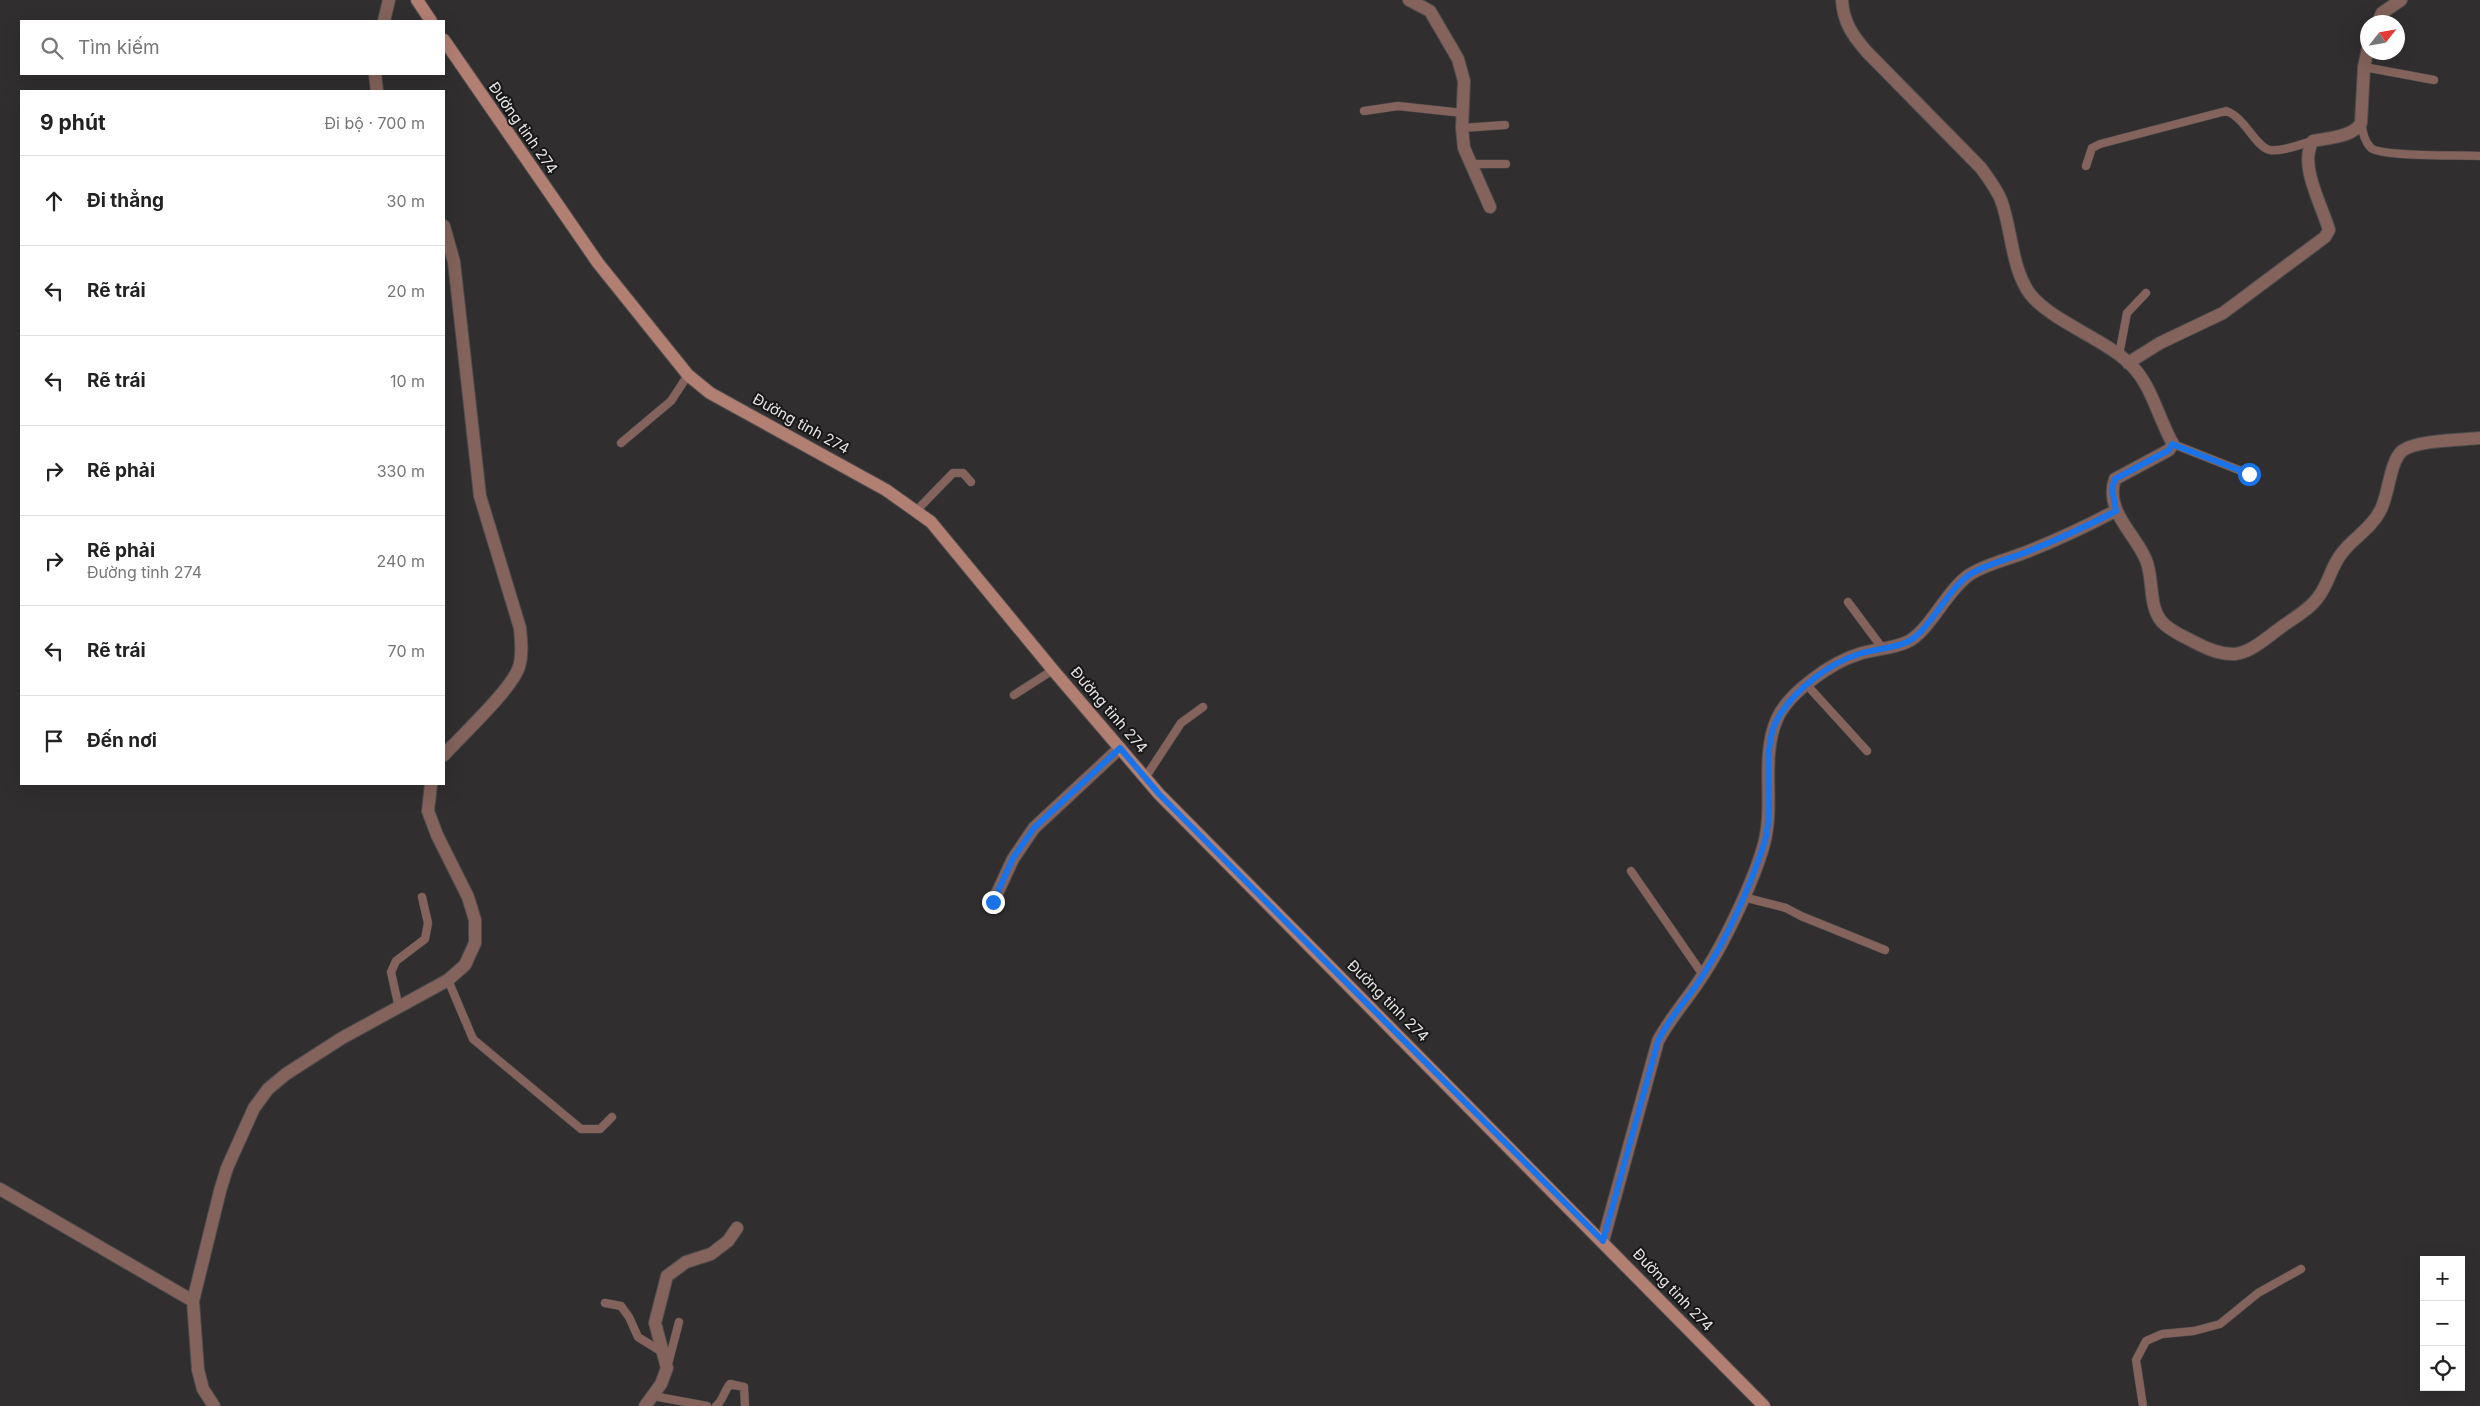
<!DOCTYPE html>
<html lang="vi">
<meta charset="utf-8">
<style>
:root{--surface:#fff;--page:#f6f6f6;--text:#222;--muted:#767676;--line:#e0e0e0}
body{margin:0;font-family:Inter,sans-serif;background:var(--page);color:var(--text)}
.controls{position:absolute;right:15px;bottom:15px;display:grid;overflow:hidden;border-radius:0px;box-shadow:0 5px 20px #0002}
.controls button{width:45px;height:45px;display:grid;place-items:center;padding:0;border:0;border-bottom:1px solid var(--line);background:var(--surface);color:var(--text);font:25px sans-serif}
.compass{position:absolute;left:2360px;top:15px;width:45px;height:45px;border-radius:50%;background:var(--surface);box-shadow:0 5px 20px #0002;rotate:59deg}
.stop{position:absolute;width:15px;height:15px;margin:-11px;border:4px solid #1a73e8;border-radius:50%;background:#fff}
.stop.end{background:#1a73e8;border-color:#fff;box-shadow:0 1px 5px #0008}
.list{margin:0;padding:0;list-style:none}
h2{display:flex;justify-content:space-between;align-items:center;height:65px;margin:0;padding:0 20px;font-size:21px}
h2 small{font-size:16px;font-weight:400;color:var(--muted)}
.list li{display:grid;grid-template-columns:32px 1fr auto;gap:15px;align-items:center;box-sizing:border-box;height:90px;padding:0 20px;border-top:1px solid var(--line)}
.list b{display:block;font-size:19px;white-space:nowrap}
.list p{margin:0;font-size:16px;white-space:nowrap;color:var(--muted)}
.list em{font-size:16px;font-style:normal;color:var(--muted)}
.icon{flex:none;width:28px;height:28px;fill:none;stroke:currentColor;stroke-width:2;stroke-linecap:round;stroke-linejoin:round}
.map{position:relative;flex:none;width:2480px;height:1406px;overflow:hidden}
.search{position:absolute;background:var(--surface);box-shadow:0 5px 20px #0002;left:20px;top:20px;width:425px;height:55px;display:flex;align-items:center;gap:12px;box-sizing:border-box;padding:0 18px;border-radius:0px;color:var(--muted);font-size:19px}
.panel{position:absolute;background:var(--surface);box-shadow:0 5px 20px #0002;left:20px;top:90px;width:425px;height:695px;border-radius:0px}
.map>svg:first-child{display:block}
</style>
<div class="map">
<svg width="2480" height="1406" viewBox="0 0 2480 1406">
<rect width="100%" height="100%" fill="#312e2f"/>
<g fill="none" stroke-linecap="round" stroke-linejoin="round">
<!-- lane casing -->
<g stroke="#4e4b4c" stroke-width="9">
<path id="lane" d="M 2364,67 L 2434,80
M 1364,111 L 1398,106 L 1463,113
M 2361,123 C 2363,132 2364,141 2371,148 C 2382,157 2462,155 2480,156
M 1462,128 L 1505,125
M 1470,164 L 1506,164
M 2086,166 L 2092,148 L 2100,144 L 2226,111 C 2245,117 2256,148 2270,150 C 2282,152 2301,144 2313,141
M 2119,355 L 2127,313 L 2146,293
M 621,443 L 671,401 L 688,375
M 2173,444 L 2249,474
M 916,511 L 953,473 L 963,473 L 971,482
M 1848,602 L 1883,649
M 1806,684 L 1867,751
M 1014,695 L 1053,670
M 1145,778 L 1181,723 L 1203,707
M 1631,871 L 1703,975
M 1743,897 L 1786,908 L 1801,916 L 1885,950
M 448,980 L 473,1039 L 581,1129 L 600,1129 L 612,1117
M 399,1008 L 391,972 L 396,961 L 425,939 L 428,923 L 422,897
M 605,1303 L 621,1306 L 629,1317 L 638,1337 L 662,1352
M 668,1364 L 679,1322
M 653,1396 L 707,1406
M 716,1406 C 723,1401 724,1391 730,1384 L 744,1387 L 745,1406
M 2143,1406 L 2136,1360 L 2146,1341 L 2162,1334 L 2194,1331 L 2220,1324 L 2258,1293 L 2301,1269"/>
</g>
<!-- street casing -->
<g stroke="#4e4b4c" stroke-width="14">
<path id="street" d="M 1409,0 L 1430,11 L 1458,59 L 1464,81 L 1462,128 L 1464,148 L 1490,207
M 1842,0 C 1843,22 1853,36 1867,52 L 1981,168 C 1988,178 1996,188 2001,200 C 2012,229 2011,268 2030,294 C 2052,322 2106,339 2132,366 C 2152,386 2159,420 2173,444 L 2169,450 L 2115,479 C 2104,511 2135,533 2146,560 C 2154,579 2148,606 2162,622 C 2170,631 2183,636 2194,642 C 2238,665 2247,653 2284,625 C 2296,617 2311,608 2319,596 C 2329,583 2331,566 2342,553 C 2353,538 2371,529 2380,511 C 2389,496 2389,463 2402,451 C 2416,440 2462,440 2480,438
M 384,21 L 389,0
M 2378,22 L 2382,13 L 2401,0
M 375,74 L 377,91
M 444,226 L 454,262 L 480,496 L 520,628 C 521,641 523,654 519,667 C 512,689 461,736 444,755
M 2128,363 L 2160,343 L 2223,313 L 2325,237 L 2329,230 C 2322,205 2298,164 2313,141 C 2328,138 2353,137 2361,123 L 2364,67 L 2368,48
M 993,902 L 1013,859 L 1034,828 L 1120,748
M 0,1189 L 193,1301
M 1603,1241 L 1658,1041 C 1670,1018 1687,1000 1701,978 C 1723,946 1754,881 1764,844 C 1775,804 1760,757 1777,719 C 1788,693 1832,662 1859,654 C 1874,649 1892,649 1907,642 C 1929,632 1946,591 1969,575 C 1985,564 2010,559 2029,551 C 2059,539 2087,526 2115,511
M 214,1406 L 203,1389 L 198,1370 L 193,1301 L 220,1191 L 227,1168 L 254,1108 L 268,1089 L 286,1074 L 342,1038 L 448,980 L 465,965 L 475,943 L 475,920 L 468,897 L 437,835 L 428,811 L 431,784
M 645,1406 L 661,1384 L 667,1368 L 655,1323 L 667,1276 L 686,1262 L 711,1254 L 728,1241 L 737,1228"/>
</g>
<!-- secondary casing -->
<g stroke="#4e4b4c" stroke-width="14">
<path id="secondary" d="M 417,0 L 431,21
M 444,40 L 598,263 L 688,375 L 710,393 L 886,490 L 931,522 L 1053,670 L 1159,794 L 1764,1406"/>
</g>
<!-- lane -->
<use href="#lane" stroke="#83635b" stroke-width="8"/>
<!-- street -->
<use href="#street" stroke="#83635b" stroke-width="12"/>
<!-- secondary -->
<use href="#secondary" stroke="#b27f73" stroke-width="12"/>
</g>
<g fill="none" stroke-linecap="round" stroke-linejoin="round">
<!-- route -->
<path stroke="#1a73e8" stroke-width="6" d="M 993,902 L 1013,858 L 1034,828 L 1120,748 L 1159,794 L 1603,1241 L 1658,1041 C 1670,1016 1689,998 1703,975 C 1728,936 1748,891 1763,847 C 1777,809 1758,748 1779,716 C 1795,690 1829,663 1859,654 C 1874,649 1891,649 1907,642 C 1929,632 1946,591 1969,575 C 1985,564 2010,559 2029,551 C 2059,539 2087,526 2116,511 L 2112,488 L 2115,479 L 2169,450 L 2172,444 L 2249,474"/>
</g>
<g text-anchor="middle" stroke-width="4" stroke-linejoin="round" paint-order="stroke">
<!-- street labels -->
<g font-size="15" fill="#e7e5e6" stroke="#181717">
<text transform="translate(523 128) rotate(55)" y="5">Đường tỉnh 274</text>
<text transform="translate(801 424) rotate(29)" y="5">Đường tỉnh 274</text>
<text transform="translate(1109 710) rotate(49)" y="5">Đường tỉnh 274</text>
<text transform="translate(1388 1001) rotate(45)" y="5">Đường tỉnh 274</text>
<text transform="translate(1673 1290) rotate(46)" y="5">Đường tỉnh 274</text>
</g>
</g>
</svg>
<div class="controls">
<button>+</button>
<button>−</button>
<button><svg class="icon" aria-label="locate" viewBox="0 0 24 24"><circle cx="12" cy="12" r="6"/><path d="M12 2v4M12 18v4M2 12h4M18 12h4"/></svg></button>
</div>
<svg class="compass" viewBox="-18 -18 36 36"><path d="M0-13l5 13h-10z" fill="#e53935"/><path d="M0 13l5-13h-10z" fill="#767676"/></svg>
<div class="stop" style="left:2249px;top:474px"></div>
<div class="stop end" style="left:993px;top:902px"></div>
<div class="search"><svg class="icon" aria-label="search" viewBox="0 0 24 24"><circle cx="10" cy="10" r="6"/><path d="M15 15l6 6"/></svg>Tìm kiếm</div>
<section class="panel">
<h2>9 phút<small>Đi bộ · 700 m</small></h2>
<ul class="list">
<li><svg class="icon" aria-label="ahead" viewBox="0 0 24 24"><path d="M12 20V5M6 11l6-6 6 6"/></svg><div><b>Đi thẳng</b></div><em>30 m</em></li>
<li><svg class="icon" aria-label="left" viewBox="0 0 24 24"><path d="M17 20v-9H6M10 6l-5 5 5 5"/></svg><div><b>Rẽ trái</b></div><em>20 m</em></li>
<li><svg class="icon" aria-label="left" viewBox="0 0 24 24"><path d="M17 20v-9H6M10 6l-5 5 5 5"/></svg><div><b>Rẽ trái</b></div><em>10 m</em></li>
<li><svg class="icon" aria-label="right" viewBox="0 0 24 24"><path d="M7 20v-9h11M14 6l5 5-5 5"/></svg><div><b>Rẽ phải</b></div><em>330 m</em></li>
<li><svg class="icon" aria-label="right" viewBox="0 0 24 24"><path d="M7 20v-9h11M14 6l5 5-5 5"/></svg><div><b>Rẽ phải</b><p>Đường tỉnh 274</p></div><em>240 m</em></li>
<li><svg class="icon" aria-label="left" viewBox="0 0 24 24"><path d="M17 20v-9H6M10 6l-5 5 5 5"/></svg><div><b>Rẽ trái</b></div><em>70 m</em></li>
<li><svg class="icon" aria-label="arrive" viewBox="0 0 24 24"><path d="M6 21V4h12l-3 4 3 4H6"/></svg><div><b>Đến nơi</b></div></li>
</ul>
</section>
</div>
